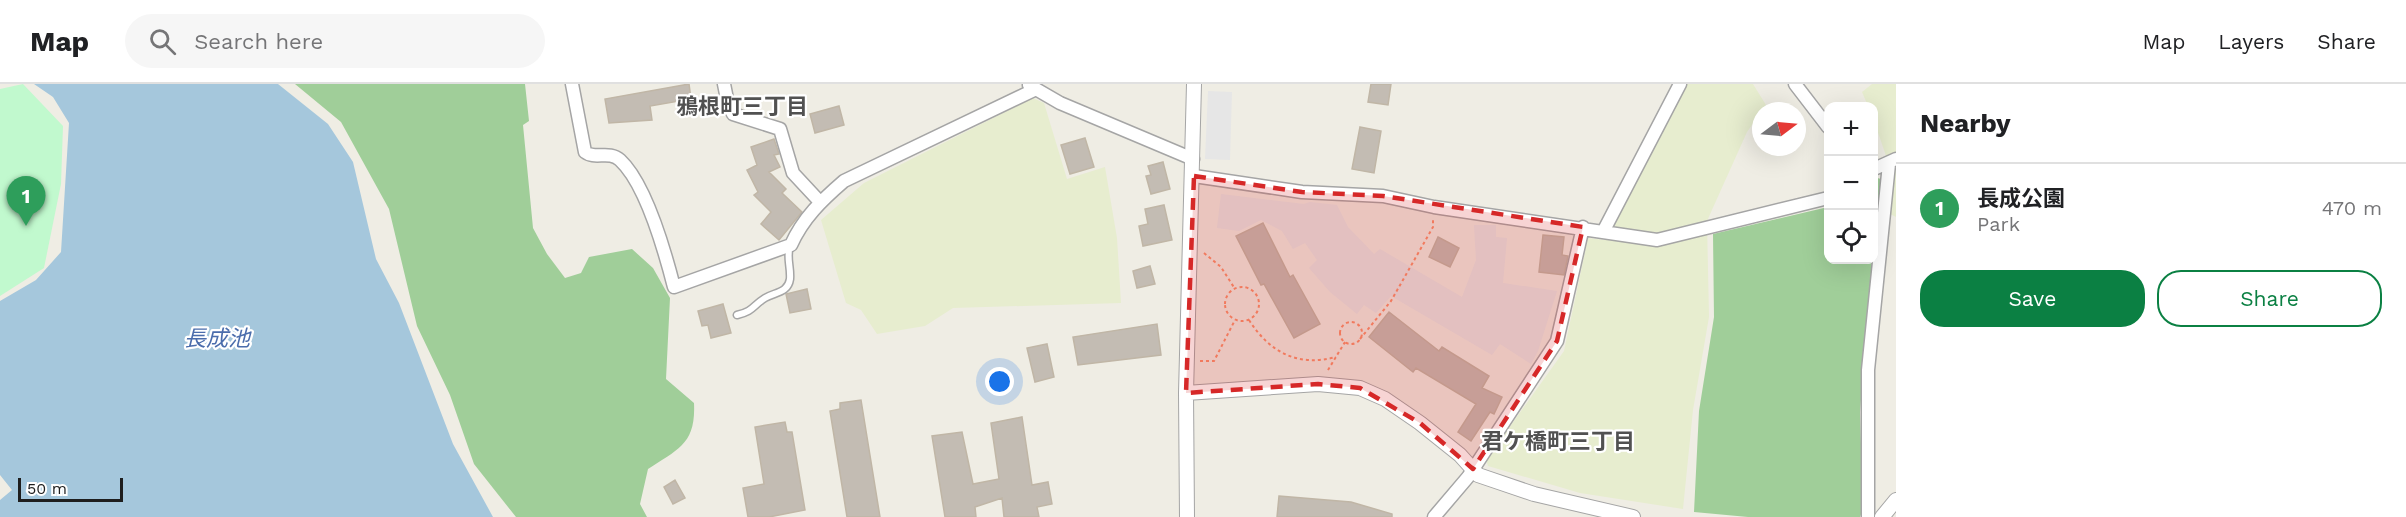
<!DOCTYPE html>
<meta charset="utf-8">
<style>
:root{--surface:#fff;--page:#f6f6f6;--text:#202124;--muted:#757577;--line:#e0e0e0;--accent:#0b8043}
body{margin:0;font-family:"Work Sans","Noto Sans JP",sans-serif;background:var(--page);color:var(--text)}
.controls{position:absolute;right:18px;top:18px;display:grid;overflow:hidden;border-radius:12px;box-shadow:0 6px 24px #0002}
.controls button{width:54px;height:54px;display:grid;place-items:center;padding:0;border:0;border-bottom:2px solid var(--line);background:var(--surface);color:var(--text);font:30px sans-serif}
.compass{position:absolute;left:1752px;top:18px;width:54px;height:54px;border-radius:50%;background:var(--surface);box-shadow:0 6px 24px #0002;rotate:74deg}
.scale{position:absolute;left:18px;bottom:15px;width:105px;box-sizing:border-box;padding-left:6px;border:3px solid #1e1e1e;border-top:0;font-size:16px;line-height:21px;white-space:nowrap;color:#1e1e1e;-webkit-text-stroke:4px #fff;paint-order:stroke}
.you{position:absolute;left:1000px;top:298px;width:21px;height:21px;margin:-15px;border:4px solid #fff;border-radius:50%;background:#1a73e8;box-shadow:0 0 0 9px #1a73e833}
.badge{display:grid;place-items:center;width:39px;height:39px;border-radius:50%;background:var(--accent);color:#fff;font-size:20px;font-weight:700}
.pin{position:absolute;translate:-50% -50px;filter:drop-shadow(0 2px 3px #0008)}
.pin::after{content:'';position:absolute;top:32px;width:21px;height:18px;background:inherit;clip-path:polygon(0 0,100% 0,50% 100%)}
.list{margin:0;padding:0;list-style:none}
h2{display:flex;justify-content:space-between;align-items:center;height:78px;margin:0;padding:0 24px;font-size:26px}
h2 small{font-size:20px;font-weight:400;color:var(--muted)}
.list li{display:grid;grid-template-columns:39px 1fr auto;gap:18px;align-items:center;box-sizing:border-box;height:90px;padding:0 24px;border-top:2px solid var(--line)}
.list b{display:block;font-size:22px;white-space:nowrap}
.list p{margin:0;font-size:20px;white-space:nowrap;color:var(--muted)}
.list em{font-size:20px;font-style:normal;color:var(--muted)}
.actions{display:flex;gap:12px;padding:18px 24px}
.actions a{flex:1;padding:14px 0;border:2px solid var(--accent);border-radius:24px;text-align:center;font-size:21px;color:var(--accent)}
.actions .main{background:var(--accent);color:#fff}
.icon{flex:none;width:33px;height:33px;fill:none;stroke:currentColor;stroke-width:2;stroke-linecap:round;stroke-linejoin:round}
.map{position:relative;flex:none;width:1896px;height:433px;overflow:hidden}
header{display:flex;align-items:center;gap:36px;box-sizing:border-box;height:84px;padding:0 30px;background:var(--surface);border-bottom:2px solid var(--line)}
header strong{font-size:28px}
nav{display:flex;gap:33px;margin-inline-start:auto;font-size:21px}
.search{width:420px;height:54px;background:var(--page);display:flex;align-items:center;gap:15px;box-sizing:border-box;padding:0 21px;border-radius:33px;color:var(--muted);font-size:22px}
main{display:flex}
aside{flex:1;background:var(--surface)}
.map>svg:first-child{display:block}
</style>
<header>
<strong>Map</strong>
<div class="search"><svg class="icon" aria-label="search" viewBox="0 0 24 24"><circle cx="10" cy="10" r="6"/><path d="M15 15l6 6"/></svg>Search here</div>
<nav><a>Map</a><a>Layers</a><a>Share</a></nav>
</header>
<main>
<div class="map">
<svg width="1896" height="433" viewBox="0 0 1896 433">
<rect width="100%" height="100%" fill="#efede4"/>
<!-- farmland -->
<path fill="#e7edcf" d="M 1686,0 L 1753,0 L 1766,21 L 1747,48 L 1707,137 L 1709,233 L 1693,326 L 1683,425 L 1580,409 L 1488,382 L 1486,376 L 1564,267 L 1588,154 L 1605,156 Z
M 1872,0 L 1896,0 L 1896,133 L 1890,130 L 1894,95 L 1874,37 L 1874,22 L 1868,22 L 1862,8 Z
M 1033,14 L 1044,19 L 1067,95 L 1105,83 L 1117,154 L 1121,219 L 953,224 L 925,242 L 877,250 L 861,226 L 846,219 L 821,136 L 864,99 Z"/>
<!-- forest -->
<path fill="#a0ce99" d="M 295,0 L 525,0 L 529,37 L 523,41 L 533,144 L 547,170 L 565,194 L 581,189 L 589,173 L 632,165 L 653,184 L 670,214 L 666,295 L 694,319 C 696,360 678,365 648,385 L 640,420 L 647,433 L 516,433 L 474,380 L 450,311 L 417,242 L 389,125 L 341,38 Z
M 1874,93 L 1881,95 L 1882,110 L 1874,166 Z
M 1828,123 L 1828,176 L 1872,176 L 1860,328 L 1863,425 L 1860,433 L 1748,433 L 1694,428 L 1699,327 L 1714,233 L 1713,150 Z"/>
<!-- park -->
<path fill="#c1f9ce" d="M 23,0 L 63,42 L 61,100 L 44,184 L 0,212 L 0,5 Z"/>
<!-- parking -->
<path fill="#e6e6e6" d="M 1208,7 L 1232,8 L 1230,76 L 1205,75 Z
M 1221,110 L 1304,120 L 1310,118 L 1337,121 L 1348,143 L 1374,170 L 1380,165 L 1462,213 L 1476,176 L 1474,141 L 1496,141 L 1496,153 L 1507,154 L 1503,199 L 1557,207 L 1538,267 L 1531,280 L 1500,260 L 1492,271 L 1391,212 L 1376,229 L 1364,221 L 1357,230 L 1330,208 L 1309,184 L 1317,176 L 1305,159 L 1293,165 L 1282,147 L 1261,136 L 1239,147 L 1217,144 Z"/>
<!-- water -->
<path fill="#a5c7dc" d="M 34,0 L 278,0 L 328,40 L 353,78 L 376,175 L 399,219 L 453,360 L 493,433 L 0,433 L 0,416 L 12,406 L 0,391 L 0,217 L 36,196 L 61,168 L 69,39 L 53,13 Z"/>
<!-- building -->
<path fill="#c3bcb3" stroke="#c0b6a6" stroke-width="1.5" d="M 689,0 L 691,15 L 650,22 L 652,36 L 609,39 L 605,15 Z
M 1371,0 L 1391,0 L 1388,21 L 1368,18 Z
M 839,22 L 844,41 L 815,49 L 810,30 Z
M 1360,43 L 1381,47 L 1374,89 L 1352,85 Z
M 1085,54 L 1094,83 L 1070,90 L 1061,61 Z
M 774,55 L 779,70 L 774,71 L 780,83 L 769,88 L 786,105 L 782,109 L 802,128 L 779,156 L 761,140 L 771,128 L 754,111 L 758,108 L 747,86 L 757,81 L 751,63 Z
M 1163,78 L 1170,105 L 1151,110 L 1146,92 L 1151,91 L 1148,82 Z
M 1164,121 L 1172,156 L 1143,162 L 1139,142 L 1148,140 L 1145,125 Z
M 1263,139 L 1290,193 L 1293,191 L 1320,240 L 1294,254 L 1264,200 L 1261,201 L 1236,152 Z
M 1543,151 L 1564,153 L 1562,171 L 1568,172 L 1564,191 L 1539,188 Z
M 1438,153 L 1459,164 L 1450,183 L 1429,173 Z
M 1150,182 L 1155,200 L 1137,204 L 1133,187 Z
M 807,205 L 811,225 L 790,229 L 786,210 Z
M 723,220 L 731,249 L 711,254 L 708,241 L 702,242 L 698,227 Z
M 1389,228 L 1439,267 L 1442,263 L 1489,292 L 1482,304 L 1502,313 L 1494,330 L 1490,328 L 1471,357 L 1458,348 L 1476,320 L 1416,284 L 1413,288 L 1369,253 Z
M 1157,240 L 1161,271 L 1078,281 L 1073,253 Z
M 1047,260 L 1054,293 L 1035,298 L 1027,264 Z
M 861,316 L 880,433 L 847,433 L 830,327 L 840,325 L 840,319 Z
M 1022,333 L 1032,401 L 1048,398 L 1052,420 L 1037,423 L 1039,433 L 1004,433 L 1002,414 L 975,423 L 976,433 L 945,433 L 932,352 L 962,348 L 973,400 L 999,395 L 991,339 Z
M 785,338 L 787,348 L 792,348 L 805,426 L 769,433 L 748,433 L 743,404 L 764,400 L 755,343 Z
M 675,396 L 685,414 L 673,420 L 664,403 Z
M 1279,412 L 1351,418 L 1392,430 L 1392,433 L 1277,433 Z"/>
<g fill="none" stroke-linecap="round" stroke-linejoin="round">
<!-- service casing -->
<g stroke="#a5a5a5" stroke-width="9">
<path id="service" d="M 737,231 C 754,227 752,222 765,214 C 775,208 788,209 790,195 C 791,182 786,174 790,161"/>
</g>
<!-- minor casing -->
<g stroke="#a5a5a5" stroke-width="15">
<path id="minor" d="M 572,0 L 585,68 C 595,76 609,66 620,76 C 646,100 665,168 674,203 L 791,161 C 803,134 822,116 844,97 L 1034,6
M 724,0 L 728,20 L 733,30 L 780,45 L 793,89 L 820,118
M 1795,0 L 1828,43
M 1029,1 L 1060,19 L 1193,75
M 1874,85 L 1896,75
M 1194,92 L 1302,108 L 1383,112 L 1434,123 L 1657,156 L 1828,114
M 1603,148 L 1680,0
M 1434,433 L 1468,393 L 1557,257 L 1583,143
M 1868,433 L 1868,286 L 1889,80"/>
</g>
<!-- tertiary casing -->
<g stroke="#a5a5a5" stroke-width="16">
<path id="tertiary" d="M 1186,309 L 1318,300 L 1360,304 L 1385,315 L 1420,339 L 1460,371 L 1478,391 L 1534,410 L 1633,433
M 1187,433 L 1186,309 L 1194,0
M 1882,433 L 1896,416"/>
</g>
<!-- path -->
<path stroke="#f88f6c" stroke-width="2" stroke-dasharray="3 3" stroke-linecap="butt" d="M 1204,169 L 1221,183 L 1235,205
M1225 220a17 17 0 1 1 34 0a17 17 0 1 1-34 0Z
M 1249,236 C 1270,269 1298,283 1336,273
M1340 249a11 11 0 1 1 22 0a11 11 0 1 1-22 0Z
M 1360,255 L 1391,217 L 1433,143 L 1433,135
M 1200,277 L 1214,277 L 1235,236
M 1328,286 L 1345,258"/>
<!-- service -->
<use href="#service" stroke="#fff" stroke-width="6"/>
<!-- minor -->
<use href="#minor" stroke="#fff" stroke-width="12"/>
<!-- tertiary -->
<use href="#tertiary" stroke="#fff" stroke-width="14"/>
</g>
<!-- marked area -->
<path fill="#d62828" fill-opacity="0.2" stroke="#d62828" stroke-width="4.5" stroke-dasharray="12 8" stroke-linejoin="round" d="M 1194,92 L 1302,108 L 1383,112 L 1583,143 L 1557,257 L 1473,385 L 1420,339 L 1360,304 L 1318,300 L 1186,309 Z"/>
<g text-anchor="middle" stroke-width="4.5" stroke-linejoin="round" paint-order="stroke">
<!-- neighbourhood labels -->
<g font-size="22" font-weight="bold" fill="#515151" stroke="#fff">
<text x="742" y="30">鴉根町三丁目</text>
<text x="1558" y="365">君ケ橋町三丁目</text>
</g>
<!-- water labels -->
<g font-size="22" font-style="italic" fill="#4b6dac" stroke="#fff">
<text x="217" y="262">長成池</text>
</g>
</g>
</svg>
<div class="controls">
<button>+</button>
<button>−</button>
<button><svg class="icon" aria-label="locate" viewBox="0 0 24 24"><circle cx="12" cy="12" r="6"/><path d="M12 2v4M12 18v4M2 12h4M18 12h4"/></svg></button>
</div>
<svg class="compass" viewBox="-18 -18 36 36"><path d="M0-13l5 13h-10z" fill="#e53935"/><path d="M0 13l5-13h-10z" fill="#757577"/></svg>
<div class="scale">50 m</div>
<div class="you"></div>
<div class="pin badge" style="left:26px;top:142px;background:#2e9e5b">1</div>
</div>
<aside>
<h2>Nearby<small></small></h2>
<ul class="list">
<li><span class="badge" style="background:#2e9e5b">1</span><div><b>長成公園</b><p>Park</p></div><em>470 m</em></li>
</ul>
<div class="actions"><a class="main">Save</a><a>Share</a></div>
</aside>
</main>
